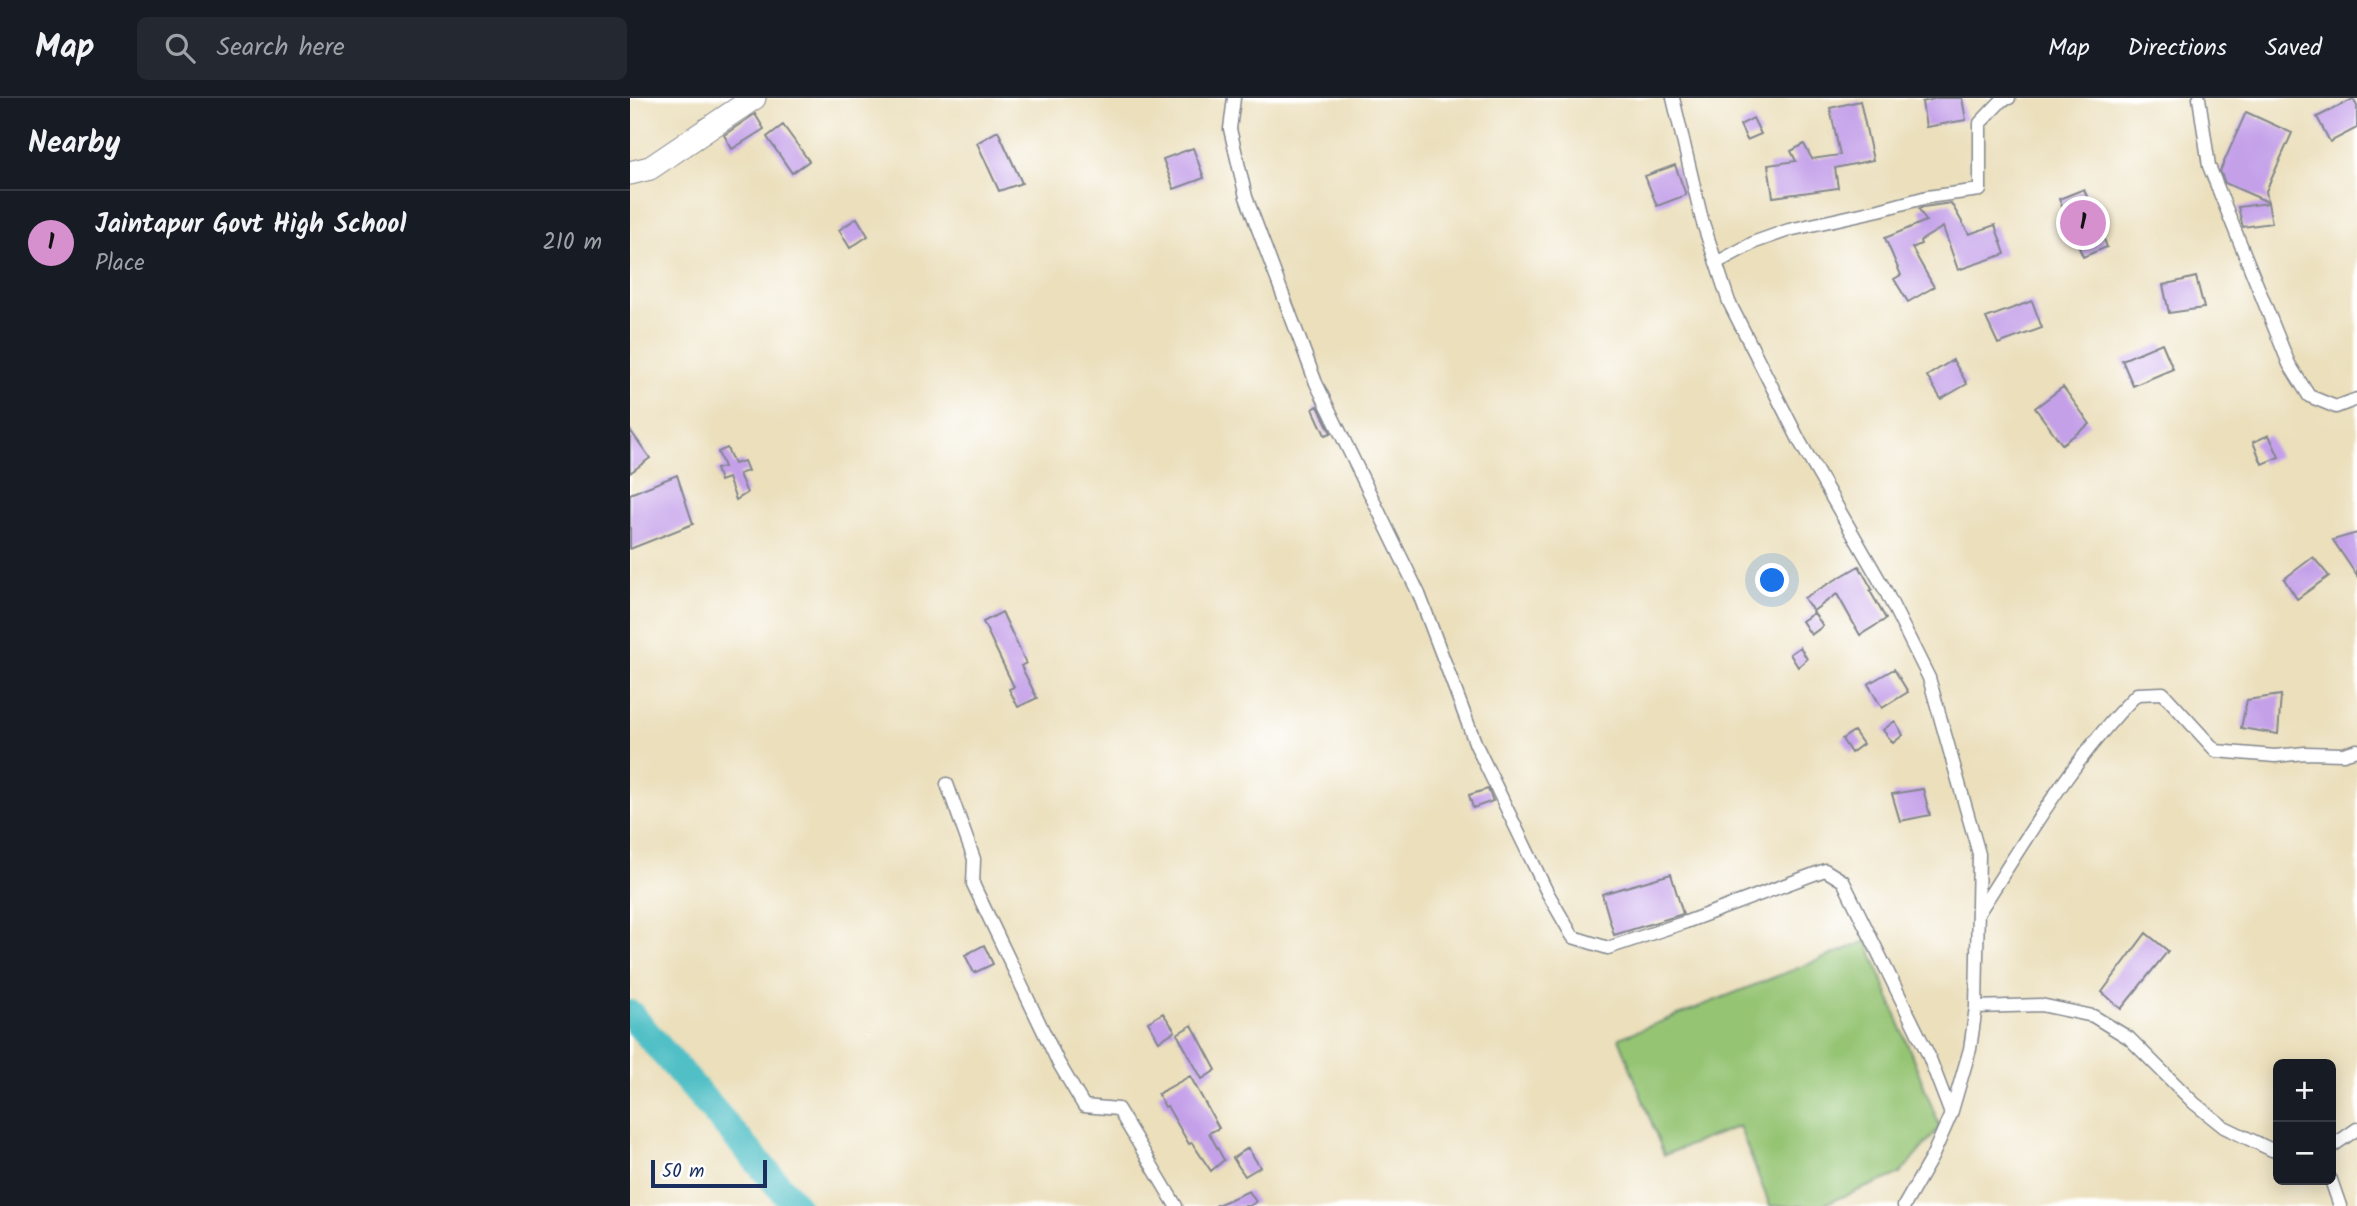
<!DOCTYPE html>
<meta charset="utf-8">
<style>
:root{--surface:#171b24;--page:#242831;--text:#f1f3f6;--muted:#9ea1a6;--line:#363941;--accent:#d690ce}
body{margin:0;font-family:Kalam,sans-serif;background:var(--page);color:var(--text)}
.controls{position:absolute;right:21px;bottom:21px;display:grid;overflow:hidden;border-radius:10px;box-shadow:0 4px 18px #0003}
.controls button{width:63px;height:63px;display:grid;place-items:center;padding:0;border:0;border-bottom:2px solid var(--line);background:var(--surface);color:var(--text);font:35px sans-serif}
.scale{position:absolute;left:21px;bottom:18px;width:116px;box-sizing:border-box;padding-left:7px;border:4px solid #1b2f5e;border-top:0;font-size:19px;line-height:24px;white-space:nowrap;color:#1b2f5e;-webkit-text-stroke:5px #fff;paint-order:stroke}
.you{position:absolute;left:1143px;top:483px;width:24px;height:24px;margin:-18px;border:5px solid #fff;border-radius:50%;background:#1a73e8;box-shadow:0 0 0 10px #1a73e833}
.badge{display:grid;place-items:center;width:46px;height:46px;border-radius:50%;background:var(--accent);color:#111;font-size:23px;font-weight:700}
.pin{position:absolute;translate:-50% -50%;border:4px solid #fff;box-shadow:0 2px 7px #0006}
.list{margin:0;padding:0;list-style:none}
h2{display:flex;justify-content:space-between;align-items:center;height:91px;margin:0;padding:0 28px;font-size:30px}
h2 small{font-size:23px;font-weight:400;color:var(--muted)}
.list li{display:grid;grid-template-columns:46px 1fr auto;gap:21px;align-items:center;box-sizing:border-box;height:105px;padding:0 28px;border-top:2px solid var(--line)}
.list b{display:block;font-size:26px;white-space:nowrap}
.list p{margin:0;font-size:23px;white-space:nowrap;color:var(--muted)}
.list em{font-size:23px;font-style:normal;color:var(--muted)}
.icon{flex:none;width:38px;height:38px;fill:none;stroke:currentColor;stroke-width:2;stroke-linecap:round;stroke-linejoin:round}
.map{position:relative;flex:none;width:1727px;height:1108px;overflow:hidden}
header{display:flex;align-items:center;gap:42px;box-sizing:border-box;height:98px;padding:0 35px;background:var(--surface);border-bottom:2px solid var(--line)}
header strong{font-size:33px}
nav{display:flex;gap:38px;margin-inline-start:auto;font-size:24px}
.search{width:490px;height:63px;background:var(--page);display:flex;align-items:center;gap:18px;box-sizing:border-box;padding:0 24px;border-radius:10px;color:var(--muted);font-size:26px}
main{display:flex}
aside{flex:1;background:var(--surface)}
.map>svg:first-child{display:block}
</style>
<header>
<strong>Map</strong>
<div class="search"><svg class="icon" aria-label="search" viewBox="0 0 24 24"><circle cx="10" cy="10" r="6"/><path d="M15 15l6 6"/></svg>Search here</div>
<nav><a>Map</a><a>Directions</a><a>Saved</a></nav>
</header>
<main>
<aside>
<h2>Nearby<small></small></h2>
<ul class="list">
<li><span class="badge">1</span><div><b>Jaintapur Govt High School</b><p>Place</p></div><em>210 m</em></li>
</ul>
</aside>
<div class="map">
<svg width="1727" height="1108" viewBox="0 0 1727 1108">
<rect width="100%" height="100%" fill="#fff"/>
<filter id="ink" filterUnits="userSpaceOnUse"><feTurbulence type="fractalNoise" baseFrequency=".0143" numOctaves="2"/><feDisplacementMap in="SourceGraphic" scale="14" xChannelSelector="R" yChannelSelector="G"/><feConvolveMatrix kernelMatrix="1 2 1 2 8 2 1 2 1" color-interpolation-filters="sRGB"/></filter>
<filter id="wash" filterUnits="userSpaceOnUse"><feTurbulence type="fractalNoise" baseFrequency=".00686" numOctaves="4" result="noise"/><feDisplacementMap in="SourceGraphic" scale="28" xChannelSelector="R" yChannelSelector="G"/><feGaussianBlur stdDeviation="1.57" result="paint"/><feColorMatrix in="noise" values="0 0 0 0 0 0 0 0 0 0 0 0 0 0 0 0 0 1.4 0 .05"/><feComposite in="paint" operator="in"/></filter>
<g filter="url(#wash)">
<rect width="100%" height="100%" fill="#ebdfbc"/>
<!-- park -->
<path fill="#95c473" stroke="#587a68" stroke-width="2" d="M 1237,843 L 1310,1029 L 1270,1076 L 1189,1108 L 1140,1108 L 1109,1028 L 1034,1057 L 989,940 Z"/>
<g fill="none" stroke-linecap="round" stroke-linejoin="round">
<!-- river -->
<path stroke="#51c0c6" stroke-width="28" d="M 0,916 L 166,1108"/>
</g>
<g id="blocks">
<!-- building -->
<path fill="#c4a0e9" d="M 1308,0 L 1332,0 L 1336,22 L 1296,29 L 1292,4 Z
M 1723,1 L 1727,8 L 1727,30 L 1700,44 L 1687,19 Z
M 1230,3 L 1243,62 L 1205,70 L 1208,90 L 1143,99 L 1138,67 L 1166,63 L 1161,53 L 1174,46 L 1182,61 L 1210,57 L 1200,10 Z
M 1616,14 L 1662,35 L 1636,93 L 1638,104 L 1595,85 L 1590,73 Z
M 125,16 L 134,31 L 102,51 L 94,37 Z
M 1123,20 L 1131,36 L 1117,42 L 1110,27 Z
M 153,27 L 179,63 L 162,75 L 137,39 Z
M 368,33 L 392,85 L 369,93 L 347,45 Z
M 563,50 L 574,80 L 544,91 L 533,61 Z
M 1045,67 L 1056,97 L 1027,108 L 1015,78 Z
M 1454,91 L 1477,149 L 1453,159 L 1429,101 Z
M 1321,105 L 1339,136 L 1365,127 L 1375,156 L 1328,172 L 1313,129 L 1290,143 L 1291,146 L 1282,150 L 1304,189 L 1278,204 L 1264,181 L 1271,177 L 1255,140 L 1296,123 L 1289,111 L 1293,109 Z
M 1638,105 L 1642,125 L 1613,129 L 1608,109 Z
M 227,120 L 238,138 L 220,150 L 209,132 Z
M 1566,179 L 1574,210 L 1539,215 L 1533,187 Z
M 1402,203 L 1412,230 L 1368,246 L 1356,220 Z
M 1532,245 L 1543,271 L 1503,288 L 1492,262 Z
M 1323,262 L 1337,286 L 1311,301 L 1297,278 Z
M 1433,289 L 1460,326 L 1432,346 L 1405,310 Z
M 688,308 L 701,335 L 695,337 L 683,311 Z
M 0,332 L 20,360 L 0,375 Z
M 1639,337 L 1649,359 L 1632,366 L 1623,344 Z
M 97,350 L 104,366 L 114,363 L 118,373 L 109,376 L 117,395 L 106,402 L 98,380 L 90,383 L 86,371 L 94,369 L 88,354 Z
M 47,377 L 63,426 L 0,451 L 0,396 Z
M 1727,435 L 1727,478 L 1703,442 Z
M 1683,459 L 1699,478 L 1667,501 L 1654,481 Z
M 1229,468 L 1242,491 L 1240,493 L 1256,521 L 1230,537 L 1207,496 L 1183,513 L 1174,500 Z
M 372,514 L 396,565 L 391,568 L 407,600 L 388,609 L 379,591 L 384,589 L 353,524 Z
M 1184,515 L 1193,528 L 1181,537 L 1172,523 Z
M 1170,549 L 1177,561 L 1168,569 L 1160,556 Z
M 1264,571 L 1278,594 L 1252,610 L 1238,586 Z
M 1651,597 L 1648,636 L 1611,630 L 1617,602 Z
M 1265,623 L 1273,637 L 1263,645 L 1253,632 Z
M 1224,633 L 1233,646 L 1221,655 L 1212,641 Z
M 858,691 L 863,703 L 843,710 L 839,697 Z
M 1293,691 L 1300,717 L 1270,723 L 1262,696 Z
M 1041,776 L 1053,816 L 984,837 L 972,796 Z
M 1516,835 L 1538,853 L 1491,911 L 1472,894 Z
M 354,847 L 363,866 L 344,875 L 335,857 Z
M 533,915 L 545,933 L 529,943 L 518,924 Z
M 562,927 L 586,972 L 572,981 L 547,936 Z
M 560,978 L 589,1030 L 579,1035 L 594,1062 L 581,1073 L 562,1045 L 559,1046 L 537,1008 L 535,1009 L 528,996 Z
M 618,1050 L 630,1069 L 615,1078 L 603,1060 Z
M 619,1093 L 626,1104 L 619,1108 L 585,1108 Z"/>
</g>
</g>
<g filter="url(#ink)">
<use href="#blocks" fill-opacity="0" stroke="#83878d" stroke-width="2"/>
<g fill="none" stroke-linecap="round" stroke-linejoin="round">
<!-- street casing -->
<g stroke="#83878d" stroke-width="15">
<path id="street" d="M 604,0 L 600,31 L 616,99 L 686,285 L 789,496 L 846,647 L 917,794 L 943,839 L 978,850 L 1056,824 L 1195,772 L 1213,783 L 1298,956 L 1321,1016
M 1043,0 L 1072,122 L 1099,204 L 1170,344 L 1255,492 L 1299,580 L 1349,756 L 1346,909 L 1340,951 L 1321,1016 L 1302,1059 L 1274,1108
M 1569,0 L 1579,68 L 1659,266 L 1679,298 L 1706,309 L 1727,301
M 1086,165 L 1125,144 L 1159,132 L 1249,112 L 1297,99 L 1350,92 L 1350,25 L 1372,2 L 1379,0
M 317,686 L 344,761 L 343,786 L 428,964 L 454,1008 L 488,1011 L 546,1108
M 1349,814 C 1398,738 1443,660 1507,596 L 1533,595 L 1586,653 L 1645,658 L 1675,655 L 1713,656 L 1727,652
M 1346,909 L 1411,907 L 1463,918 L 1499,940 L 1564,1005 L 1594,1029 L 1642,1052 L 1648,1053
M 1701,1049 L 1727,1031
M 1701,1082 L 1710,1108"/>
</g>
<!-- highway casing -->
<g stroke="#83878d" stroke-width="25">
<path id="highway" d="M 0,75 L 20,70 L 124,0"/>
</g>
<!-- street -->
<use href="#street" stroke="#fff" stroke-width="12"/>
<!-- highway -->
<use href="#highway" stroke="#fff" stroke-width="23"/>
</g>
</g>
</svg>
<div class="controls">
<button>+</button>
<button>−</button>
</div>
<div class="scale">50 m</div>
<div class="you"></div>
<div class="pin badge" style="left:1453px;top:125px">1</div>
</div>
</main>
